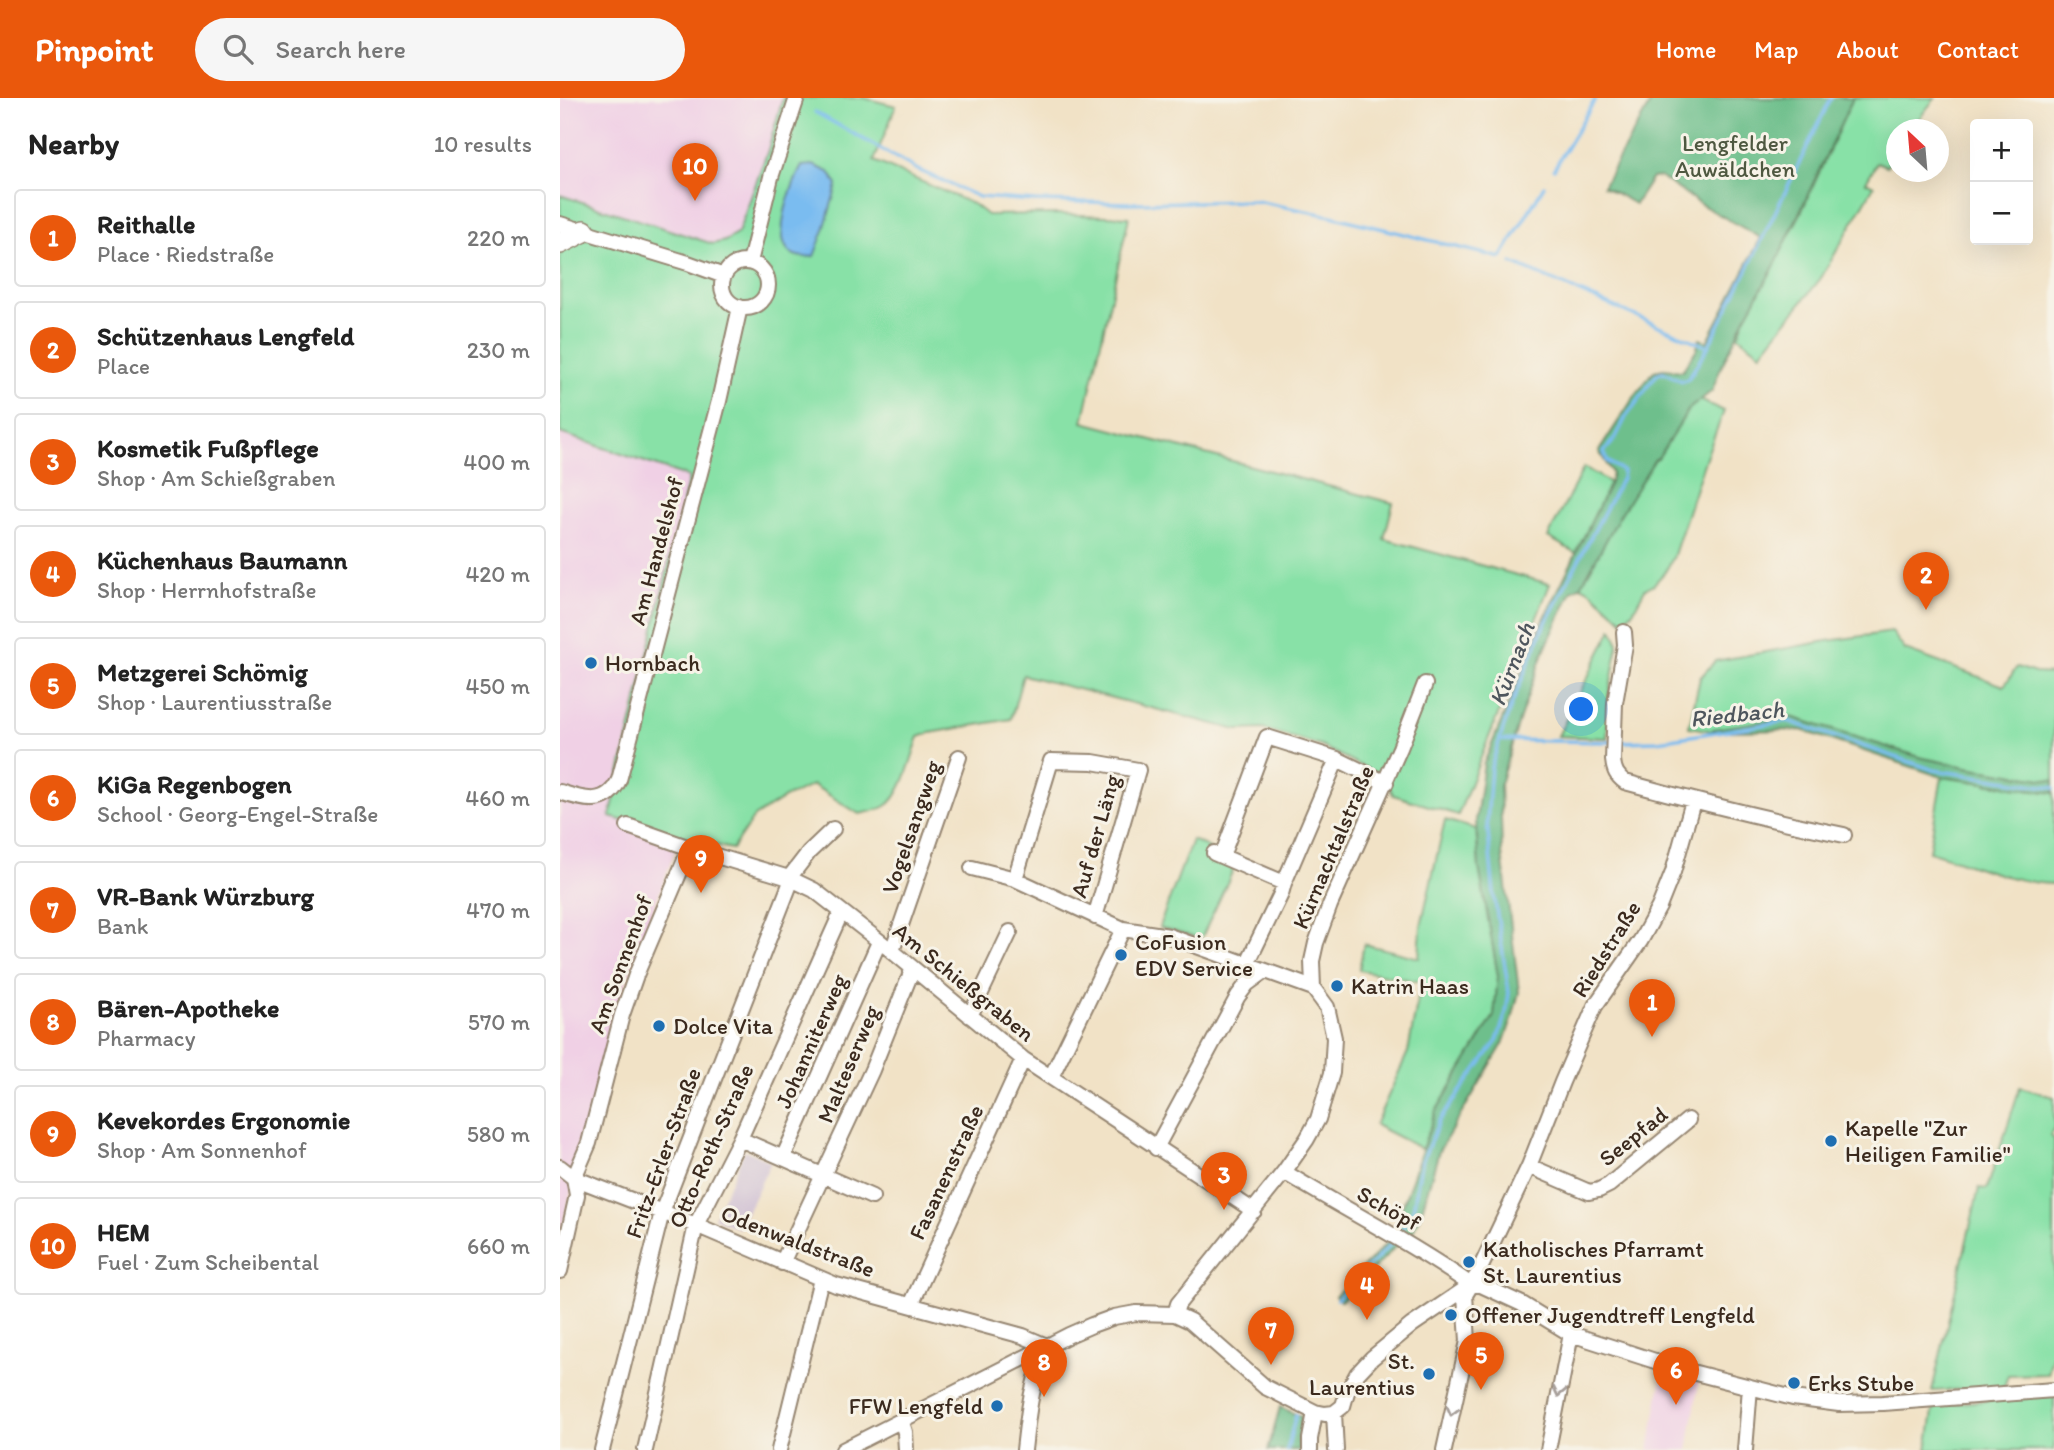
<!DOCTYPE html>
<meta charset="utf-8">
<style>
:root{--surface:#fff;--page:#f6f6f6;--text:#222;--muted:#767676;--line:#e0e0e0;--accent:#ea580c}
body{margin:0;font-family:Itim,sans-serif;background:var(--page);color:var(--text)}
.controls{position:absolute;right:21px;top:21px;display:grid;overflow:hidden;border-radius:7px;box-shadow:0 7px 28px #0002}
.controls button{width:63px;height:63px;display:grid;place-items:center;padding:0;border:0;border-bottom:2px solid var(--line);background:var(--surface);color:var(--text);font:35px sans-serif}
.compass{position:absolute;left:1326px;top:21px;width:63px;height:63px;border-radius:50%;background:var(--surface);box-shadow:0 7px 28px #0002;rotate:334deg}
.you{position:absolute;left:1022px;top:612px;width:24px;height:24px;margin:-18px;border:5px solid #fff;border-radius:50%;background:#1a73e8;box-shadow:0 0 0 10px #1a73e833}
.badge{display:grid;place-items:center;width:46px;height:46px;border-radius:50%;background:var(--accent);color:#fff;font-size:23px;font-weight:700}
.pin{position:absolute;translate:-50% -58px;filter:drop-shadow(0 2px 4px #0008)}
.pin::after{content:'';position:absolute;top:37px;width:24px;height:21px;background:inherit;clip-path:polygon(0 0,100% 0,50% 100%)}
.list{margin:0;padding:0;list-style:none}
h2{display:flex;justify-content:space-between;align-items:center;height:91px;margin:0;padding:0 28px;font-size:30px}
h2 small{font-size:23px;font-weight:400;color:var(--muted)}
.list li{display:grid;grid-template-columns:46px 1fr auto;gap:21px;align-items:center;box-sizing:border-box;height:98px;margin:0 14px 14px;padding:0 14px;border:2px solid var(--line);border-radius:7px}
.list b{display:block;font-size:26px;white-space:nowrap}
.list p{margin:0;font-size:23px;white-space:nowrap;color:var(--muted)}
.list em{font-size:23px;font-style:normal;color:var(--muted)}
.icon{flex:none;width:38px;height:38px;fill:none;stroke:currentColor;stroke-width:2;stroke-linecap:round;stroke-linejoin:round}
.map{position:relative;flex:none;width:1494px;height:1352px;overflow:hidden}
header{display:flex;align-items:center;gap:42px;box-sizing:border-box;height:98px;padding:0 35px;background:var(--accent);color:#fff}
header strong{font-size:33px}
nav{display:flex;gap:38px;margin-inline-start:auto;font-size:24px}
.search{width:490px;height:63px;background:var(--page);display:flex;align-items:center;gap:18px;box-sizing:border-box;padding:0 24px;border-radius:38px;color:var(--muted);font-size:26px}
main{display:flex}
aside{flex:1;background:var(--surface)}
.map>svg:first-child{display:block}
</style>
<header>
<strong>Pinpoint</strong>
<div class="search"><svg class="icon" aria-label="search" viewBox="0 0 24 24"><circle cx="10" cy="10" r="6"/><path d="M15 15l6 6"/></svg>Search here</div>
<nav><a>Home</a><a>Map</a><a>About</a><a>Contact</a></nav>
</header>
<main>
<aside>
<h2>Nearby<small>10 results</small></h2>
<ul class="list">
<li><span class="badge">1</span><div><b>Reithalle</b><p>Place · Riedstraße</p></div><em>220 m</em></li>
<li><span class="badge">2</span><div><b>Schützenhaus Lengfeld</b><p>Place</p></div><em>230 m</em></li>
<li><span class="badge">3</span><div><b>Kosmetik Fußpflege</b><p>Shop · Am Schießgraben</p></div><em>400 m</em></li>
<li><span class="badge">4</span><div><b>Küchenhaus Baumann</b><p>Shop · Herrnhofstraße</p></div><em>420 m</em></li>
<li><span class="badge">5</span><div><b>Metzgerei Schömig</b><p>Shop · Laurentiusstraße</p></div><em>450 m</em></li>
<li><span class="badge">6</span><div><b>KiGa Regenbogen</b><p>School · Georg-Engel-Straße</p></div><em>460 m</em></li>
<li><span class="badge">7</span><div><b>VR-Bank Würzburg</b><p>Bank</p></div><em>470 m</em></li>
<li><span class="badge">8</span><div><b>Bären-Apotheke</b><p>Pharmacy</p></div><em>570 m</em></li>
<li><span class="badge">9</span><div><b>Kevekordes Ergonomie</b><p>Shop · Am Sonnenhof</p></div><em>580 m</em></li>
<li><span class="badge">10</span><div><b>HEM</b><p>Fuel · Zum Scheibental</p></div><em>660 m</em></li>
</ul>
</aside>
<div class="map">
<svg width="1494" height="1352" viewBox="0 0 1494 1352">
<rect width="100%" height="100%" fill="#f7f3e8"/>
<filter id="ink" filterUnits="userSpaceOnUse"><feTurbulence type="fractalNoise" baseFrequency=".0143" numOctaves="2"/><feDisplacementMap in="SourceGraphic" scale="14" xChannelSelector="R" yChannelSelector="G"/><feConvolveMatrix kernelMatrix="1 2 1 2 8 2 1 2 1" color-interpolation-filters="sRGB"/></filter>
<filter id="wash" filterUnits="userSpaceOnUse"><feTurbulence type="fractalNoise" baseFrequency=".00686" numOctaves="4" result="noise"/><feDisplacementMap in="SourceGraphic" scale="28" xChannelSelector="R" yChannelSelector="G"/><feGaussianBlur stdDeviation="1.57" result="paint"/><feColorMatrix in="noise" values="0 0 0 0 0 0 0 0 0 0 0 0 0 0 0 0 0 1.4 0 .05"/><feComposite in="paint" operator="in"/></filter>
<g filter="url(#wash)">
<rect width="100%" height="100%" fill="#f1e2c6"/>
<!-- built -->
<path fill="#f0d0e5" d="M 0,0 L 223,0 L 208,52 L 178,135 L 165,143 L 153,146 L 0,97 Z
M 0,335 L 129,379 L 60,669 L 50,719 L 120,739 L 56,912 L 0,1138 Z
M 1103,1273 L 1139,1283 L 1128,1352 L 1089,1352 Z"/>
<!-- industrial -->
<path fill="#cebed2" d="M 185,1052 L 211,1064 L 179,1131 L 154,1120 Z"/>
<!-- green -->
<path fill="#88e1a7" stroke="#628662" stroke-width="2" d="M 223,0 L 304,0 L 336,8 L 314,63 L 413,106 L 427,117 L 497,116 L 569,119 L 523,324 L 833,405 L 824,441 L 990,486 L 898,717 L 833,697 L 826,680 L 761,648 L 703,631 L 677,632 L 463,577 L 451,621 L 370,635 L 359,639 C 352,657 343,698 326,708 C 318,713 308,714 299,716 L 253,687 L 224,700 L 194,719 L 172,751 L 120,739 L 50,719 L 129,379 L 0,335 L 0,97 L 153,146 L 165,143 L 178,135 L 208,52 Z
M 1293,0 L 1375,0 L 1351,31 L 1336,32 L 1336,51 L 1327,68 L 1317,64 L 1306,84 L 1314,88 L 1261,180 L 1201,255 L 1178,238 L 1185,220 L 1240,117 Z
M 1140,302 L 1164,313 L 1146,359 L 1113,460 L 1105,474 L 1094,486 L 1085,491 L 1072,515 L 1062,522 L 1031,493 L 1021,488 L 1060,417 L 1095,361 L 1098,360 L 1129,311 Z
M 1024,369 L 1050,385 L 1016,455 L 988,439 Z
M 1052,531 L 1057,541 L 1058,547 L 1049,595 L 1047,640 L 998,638 Z
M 1332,534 L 1345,552 L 1444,588 L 1457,569 L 1475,575 L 1494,576 L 1494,683 L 1406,669 L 1363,660 L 1231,619 L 1153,633 L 1129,629 L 1140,580 L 1155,563 L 1267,543 Z
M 1382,679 L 1494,695 L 1494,786 C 1452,785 1409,765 1369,753 Z
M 885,722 L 916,731 L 919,769 L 938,878 L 934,918 L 875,1015 L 862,1051 L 815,1027 L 848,954 L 861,884 L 799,872 L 804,846 L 859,860 L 861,828 Z
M 632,742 L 650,750 L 647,758 L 674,770 L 641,841 L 599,829 Z
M 1460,989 L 1494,999 L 1494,1029 L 1491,1038 L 1494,1041 L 1494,1251 L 1488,1276 L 1448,1277 L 1444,1289 L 1372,1293 L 1419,1090 L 1427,1091 Z
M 1494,1297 L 1494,1352 L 1367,1352 L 1374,1307 Z"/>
<!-- forest -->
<path fill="#6ebf8c" stroke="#547455" stroke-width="2" d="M 1093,0 L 1293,0 L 1215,167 L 1185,220 L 1161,269 L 1152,293 L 1129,311 L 1098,360 L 1095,361 L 1060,417 L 1021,488 L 1012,493 L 983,555 L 960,620 L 940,686 L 942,755 L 959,894 L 952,921 L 943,946 L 879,1053 L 861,1115 L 850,1140 L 835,1149 L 781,1203 L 775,1198 L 828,1144 L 835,1130 L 875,1015 L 934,918 L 938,878 L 919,769 L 916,721 L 924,665 L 980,530 L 1050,385 L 1052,375 L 1039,353 L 1074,299 L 1094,273 L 1104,271 L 1122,273 L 1136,252 L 1140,241 L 1147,244 L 1201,140 L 1142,107 L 1100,79 L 1092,80 L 1075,106 L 1043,88 Z
M 1231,619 L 1363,660 L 1406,669 L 1494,683 L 1494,695 L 1382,679 L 1241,632 L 1153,633 L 1153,631 Z
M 720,1309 L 742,1319 L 738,1342 L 739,1352 L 708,1352 Z"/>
<!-- water -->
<path fill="#7abcf0" stroke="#5a7387" stroke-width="2" d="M 253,67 L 269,74 L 277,87 L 264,132 L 254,158 C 200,168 229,92 242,68 Z"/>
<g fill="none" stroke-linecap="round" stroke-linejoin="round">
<!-- stream -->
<path stroke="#7abcf0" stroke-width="3.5" d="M 255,14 L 358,72 L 419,99 L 475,103 L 570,105 L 696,103 L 771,118 L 941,160 L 984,88
M 994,71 L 1036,0
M 952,165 L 1148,249
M 940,642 L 1051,644
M 1059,644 L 1098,643 L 1228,623 L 1374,672 L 1494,690
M 838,1138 L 853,1112 L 861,1066 L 879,1023 L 937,943 L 946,915 L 949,895 L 934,797 L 927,724 L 931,669 L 949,613 L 983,530 L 1062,380 L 1063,373 L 1047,363 L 1044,354 L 1055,341 L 1066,319 L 1097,276 L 1103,274 L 1122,283 L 1128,281 L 1148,249 L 1189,168 L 1271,0
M 777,1201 L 833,1144
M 727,1352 L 736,1316"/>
</g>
</g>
<g filter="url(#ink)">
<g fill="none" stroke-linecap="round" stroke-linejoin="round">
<!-- minor casing -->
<g stroke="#968672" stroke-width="18">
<path id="minor" d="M 0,126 L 128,165 L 164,178
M 190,164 L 211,79 L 237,0
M162 187a23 23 0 1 1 46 0a23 23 0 1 1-46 0Z
M 1064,534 L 1065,547 L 1055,605 L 1053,662 C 1054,673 1057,678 1065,684 C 1138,704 1210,722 1284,737
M 0,694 C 22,701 46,710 59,682 L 159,303 L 180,209
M 68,728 L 130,750 L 229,780 L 254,792 L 332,853 L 463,961 L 694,1113
M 654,755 L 724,785
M 662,758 L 707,639 L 777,661 L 826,685
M 412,770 L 455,781 L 563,831
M 229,780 L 249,754 L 273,731
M 455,781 L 491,663 L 533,664 L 578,672 L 535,819
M 332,853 L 399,659
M 687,866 L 721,796 L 724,785 L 777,661
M 410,918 L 450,834
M 491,979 L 563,831 L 609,838 L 753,890
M 180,1041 L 312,1099
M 596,1050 L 678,898 L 687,886 L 705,873
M 223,1060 L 319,844
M 969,1068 L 1029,1094 L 1039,1092 L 1049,1087 L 1128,1022
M 0,1069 L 14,1080 L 136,1127 L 276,1187 L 463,1238 L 489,1249
M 724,1074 C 786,1112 851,1145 911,1187
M 14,1080 L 29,1045 L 62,917 L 76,877 L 130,750
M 222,1165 L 312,972 L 353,870
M 0,1173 L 17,1097 L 14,1080
M 911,1187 L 921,1187 L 962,1206 L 1011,1236 L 1120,1271 L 1233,1300 L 1279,1306 L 1323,1305 L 1494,1292
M 351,1207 L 463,961
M 615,1216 L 618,1206 L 724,1074 L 747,1041 L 758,1021 L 772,975 L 774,940 L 767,909 L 753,890 L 752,863 L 756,845 L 770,807 L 840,650 L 865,586
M 774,1315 L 776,1352
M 341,1322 L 345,1334 L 346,1352
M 42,1352 L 102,1114 L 232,781
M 85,1352 L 136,1127 L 180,1041 L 281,815
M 219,1352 L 261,1181
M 283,1352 L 509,1237 L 532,1227 L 554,1219 L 576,1215 L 615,1216 L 630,1223 L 705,1289 L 755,1314 L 765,1316 L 774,1315 L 783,1308 L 787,1294 L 797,1276 L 812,1260 L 852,1227 L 911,1187
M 464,1352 C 468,1317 471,1280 489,1249
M 750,1352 L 750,1341 L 755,1314
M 884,1352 L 908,1243 L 905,1197 L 917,1177 L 969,1068 L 1002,984 L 1035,908 L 1081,842 L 1099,809 L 1113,774 L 1133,703
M 988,1352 L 1011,1236
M 1185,1352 L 1190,1289"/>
</g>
<!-- highway casing -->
<g stroke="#968672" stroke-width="24">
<path id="highway" d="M 0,145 L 24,133"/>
</g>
<!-- minor -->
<use href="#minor" stroke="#fff" stroke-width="14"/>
<!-- highway -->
<use href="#highway" stroke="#fff" stroke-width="21"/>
</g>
<!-- one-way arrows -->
<defs><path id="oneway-chevron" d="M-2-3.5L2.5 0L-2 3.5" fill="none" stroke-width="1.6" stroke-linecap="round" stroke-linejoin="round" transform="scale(1.75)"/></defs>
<g stroke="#a79f9a">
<use href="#oneway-chevron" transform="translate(999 1294) rotate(102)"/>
<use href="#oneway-chevron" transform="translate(892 1313) rotate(104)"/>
</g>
</g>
<!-- markers -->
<g fill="#1f6fb2" stroke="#f7f3e8" stroke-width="2.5">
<circle cx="31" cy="565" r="7"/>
<circle cx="561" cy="857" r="7"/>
<circle cx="777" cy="888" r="7"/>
<circle cx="99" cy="928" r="7"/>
<circle cx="1271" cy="1043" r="7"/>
<circle cx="909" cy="1164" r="7"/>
<circle cx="891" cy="1217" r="7"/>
<circle cx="869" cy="1276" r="7"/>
<circle cx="1234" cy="1285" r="7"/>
<circle cx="437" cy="1308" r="7"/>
</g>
<g text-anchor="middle" stroke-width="6" stroke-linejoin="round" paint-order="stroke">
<!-- park labels -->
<g font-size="23" fill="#4e5840" stroke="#f7f3e8">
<text x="1175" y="53">Lengfelder<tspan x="1175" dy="26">Auwäldchen</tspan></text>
</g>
<!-- street labels -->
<g font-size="23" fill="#3b2a1e" stroke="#f7f3e8">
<text transform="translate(96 453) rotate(-75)" y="8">Am Handelshof</text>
<text transform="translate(351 729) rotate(-71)" y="8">Vogelsangweg</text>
<text transform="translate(535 738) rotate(-74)" y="8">Auf der Läng</text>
<text transform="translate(773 749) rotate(-67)" y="8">Kürnachtalstraße</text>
<text transform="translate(1046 851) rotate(-58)" y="8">Riedstraße</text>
<text transform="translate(60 866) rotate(-70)" y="8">Am Sonnenhof</text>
<text transform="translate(404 884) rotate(39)" y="8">Am Schießgraben</text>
<text transform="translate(251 943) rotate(-66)" y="8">Johanniterweg</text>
<text transform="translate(288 966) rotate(-67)" y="8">Malteserweg</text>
<text transform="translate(1073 1038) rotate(-39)" y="8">Seepfad</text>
<text transform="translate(151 1048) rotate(-66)" y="8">Otto-Roth-Straße</text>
<text transform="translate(103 1055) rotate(-70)" y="8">Fritz-Erler-Straße</text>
<text transform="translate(386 1074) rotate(-65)" y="8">Fasanenstraße</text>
<text transform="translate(829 1110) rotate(29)" y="8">Schöpf</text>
<text transform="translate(238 1143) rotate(21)" y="8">Odenwaldstraße</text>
</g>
<!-- poi labels -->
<g font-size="23" fill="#3b2a1e" stroke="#f7f3e8" text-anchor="start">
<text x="45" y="573">Hornbach</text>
<text x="575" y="852">CoFusion<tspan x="575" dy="26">EDV Service</tspan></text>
<text x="791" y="896">Katrin Haas</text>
<text x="113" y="936">Dolce Vita</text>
<text x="1285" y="1038">Kapelle "Zur<tspan x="1285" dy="26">Heiligen Familie"</tspan></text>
<text x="923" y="1159">Katholisches Pfarramt<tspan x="923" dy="26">St. Laurentius</tspan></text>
<text x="905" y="1225">Offener Jugendtreff Lengfeld</text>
<text x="855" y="1271" text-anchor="end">St.<tspan x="855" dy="26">Laurentius</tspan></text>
<text x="1248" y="1293">Erks Stube</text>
<text x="423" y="1316" text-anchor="end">FFW Lengfeld</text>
</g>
<!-- water labels -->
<g font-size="24" font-style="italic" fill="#4e565d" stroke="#f7f3e8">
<text transform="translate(952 566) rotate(-69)" y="8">Kürnach</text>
<text transform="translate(1177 616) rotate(-6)" y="8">Riedbach</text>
</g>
</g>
</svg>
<div class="controls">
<button>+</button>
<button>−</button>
</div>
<svg class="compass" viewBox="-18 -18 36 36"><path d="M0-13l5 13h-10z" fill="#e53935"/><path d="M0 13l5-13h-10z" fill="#767676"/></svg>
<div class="you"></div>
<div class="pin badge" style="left:1092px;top:939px">1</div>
<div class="pin badge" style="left:1366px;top:512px">2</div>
<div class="pin badge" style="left:664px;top:1112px">3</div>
<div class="pin badge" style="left:807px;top:1222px">4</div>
<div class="pin badge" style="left:921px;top:1292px">5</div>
<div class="pin badge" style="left:1116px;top:1307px">6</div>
<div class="pin badge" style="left:711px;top:1267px">7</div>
<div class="pin badge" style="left:484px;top:1299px">8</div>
<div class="pin badge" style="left:141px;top:795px">9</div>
<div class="pin badge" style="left:135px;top:103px">10</div>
</div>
</main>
